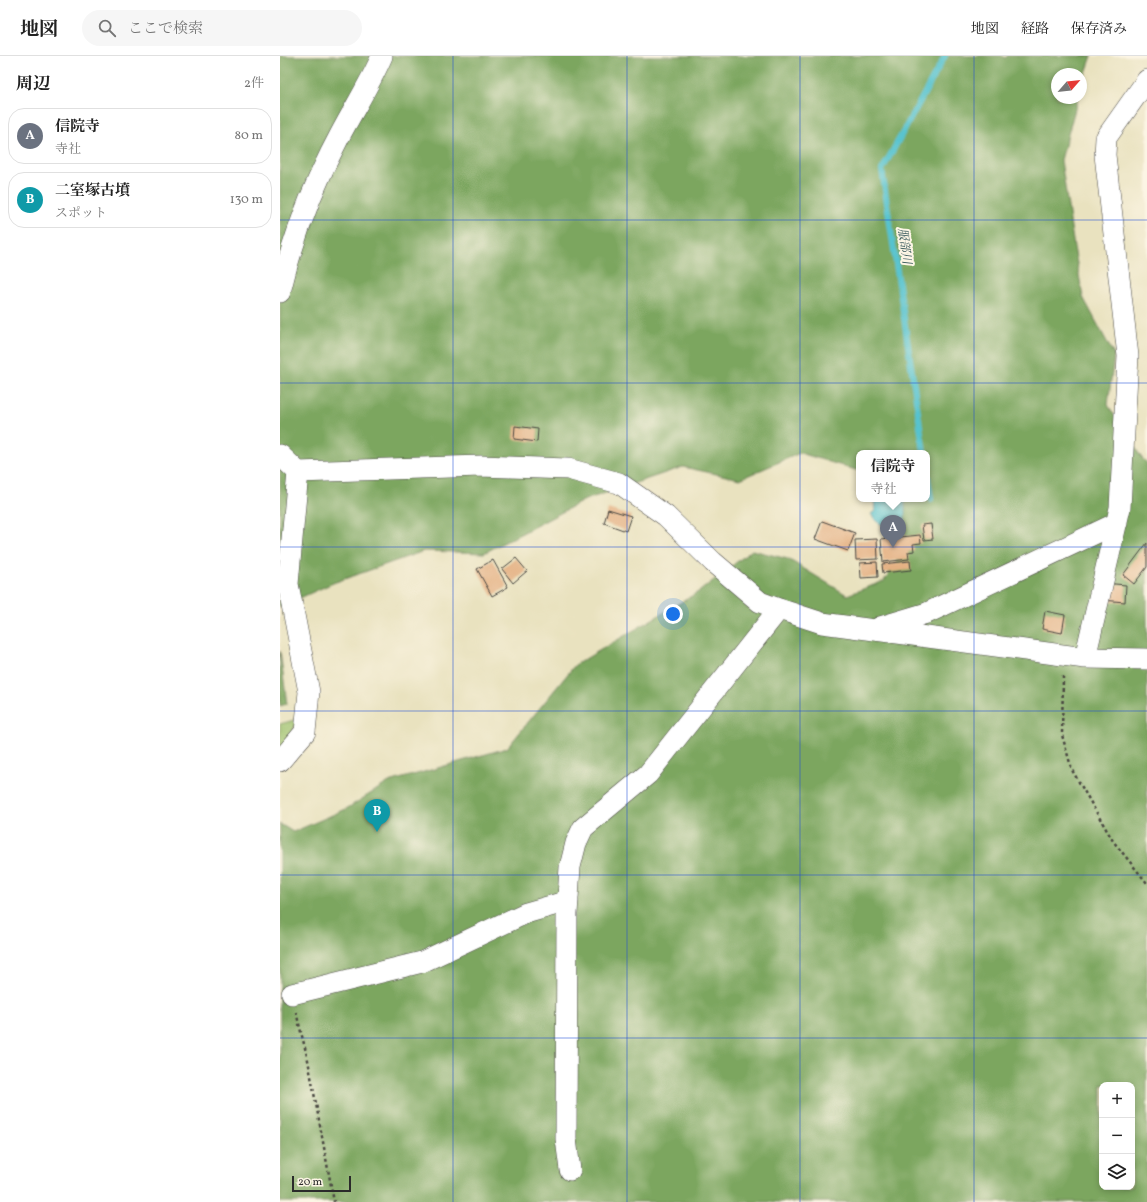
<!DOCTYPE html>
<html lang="ja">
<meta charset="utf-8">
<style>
:root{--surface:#fff;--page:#f6f6f6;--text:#222;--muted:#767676;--line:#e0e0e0;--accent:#111827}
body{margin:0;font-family:Vollkorn,"Noto Serif JP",serif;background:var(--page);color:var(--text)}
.controls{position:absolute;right:12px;bottom:12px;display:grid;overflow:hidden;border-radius:8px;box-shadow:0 2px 6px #0003}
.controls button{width:36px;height:36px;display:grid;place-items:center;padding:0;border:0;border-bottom:1px solid var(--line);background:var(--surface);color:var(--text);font:20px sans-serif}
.compass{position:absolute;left:771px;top:12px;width:36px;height:36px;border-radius:50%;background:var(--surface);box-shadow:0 2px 6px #0003;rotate:62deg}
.scale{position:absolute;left:12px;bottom:10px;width:59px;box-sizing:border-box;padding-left:4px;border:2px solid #2b2b2b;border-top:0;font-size:11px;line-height:14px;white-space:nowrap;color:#2b2b2b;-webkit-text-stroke:3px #fcf5e5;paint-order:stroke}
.you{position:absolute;left:393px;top:558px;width:14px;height:14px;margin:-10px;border:3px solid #fff;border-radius:50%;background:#1a73e8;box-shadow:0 0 0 6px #1a73e833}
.badge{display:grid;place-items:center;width:26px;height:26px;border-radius:50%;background:var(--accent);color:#fff;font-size:13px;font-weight:700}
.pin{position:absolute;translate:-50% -33px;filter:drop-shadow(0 1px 2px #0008)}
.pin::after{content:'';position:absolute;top:21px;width:14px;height:12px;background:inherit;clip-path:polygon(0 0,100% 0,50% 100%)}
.popup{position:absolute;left:576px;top:394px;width:74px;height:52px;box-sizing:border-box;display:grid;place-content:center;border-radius:8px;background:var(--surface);filter:drop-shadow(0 1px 3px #0005);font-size:13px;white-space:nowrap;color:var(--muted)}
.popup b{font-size:15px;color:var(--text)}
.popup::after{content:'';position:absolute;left:50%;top:100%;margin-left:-8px;border:8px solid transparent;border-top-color:var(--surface)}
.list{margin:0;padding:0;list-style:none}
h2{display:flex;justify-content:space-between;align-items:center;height:52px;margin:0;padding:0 16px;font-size:17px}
h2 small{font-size:13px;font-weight:400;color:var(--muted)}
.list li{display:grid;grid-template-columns:26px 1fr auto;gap:12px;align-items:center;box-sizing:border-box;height:56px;margin:0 8px 8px;padding:0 8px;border:1px solid var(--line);border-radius:16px}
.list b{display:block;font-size:15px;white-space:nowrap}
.list p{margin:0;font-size:13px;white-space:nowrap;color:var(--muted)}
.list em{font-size:13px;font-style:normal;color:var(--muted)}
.icon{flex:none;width:22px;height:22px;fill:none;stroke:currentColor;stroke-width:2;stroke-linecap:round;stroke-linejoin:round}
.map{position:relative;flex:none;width:867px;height:1146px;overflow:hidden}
header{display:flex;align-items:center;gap:24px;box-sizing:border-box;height:56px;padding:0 20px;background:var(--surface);border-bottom:1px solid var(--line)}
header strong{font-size:19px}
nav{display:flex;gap:22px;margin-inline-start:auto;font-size:14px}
.search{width:280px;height:36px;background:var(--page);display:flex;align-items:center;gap:10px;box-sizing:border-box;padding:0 14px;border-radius:22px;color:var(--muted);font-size:15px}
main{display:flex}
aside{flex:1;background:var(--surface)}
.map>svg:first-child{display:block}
</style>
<header>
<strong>地図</strong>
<div class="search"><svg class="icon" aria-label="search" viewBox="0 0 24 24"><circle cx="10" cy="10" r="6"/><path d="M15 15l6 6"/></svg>ここで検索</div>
<nav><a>地図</a><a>経路</a><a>保存済み</a></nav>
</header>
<main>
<aside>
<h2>周辺<small>2件</small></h2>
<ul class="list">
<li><span class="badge" style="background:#6b7280">A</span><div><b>信院寺</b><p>寺社</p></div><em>80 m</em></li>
<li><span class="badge" style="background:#0f9aa8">B</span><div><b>二室塚古墳</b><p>スポット</p></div><em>130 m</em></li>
</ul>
</aside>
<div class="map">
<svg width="867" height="1146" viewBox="0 0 867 1146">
<rect width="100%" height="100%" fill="#fcf5e5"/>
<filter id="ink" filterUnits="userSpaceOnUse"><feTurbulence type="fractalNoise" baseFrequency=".025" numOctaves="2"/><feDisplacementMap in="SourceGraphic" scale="8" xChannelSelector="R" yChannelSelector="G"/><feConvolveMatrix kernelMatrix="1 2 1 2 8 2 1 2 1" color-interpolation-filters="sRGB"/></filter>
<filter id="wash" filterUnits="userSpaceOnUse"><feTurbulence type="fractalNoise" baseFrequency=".012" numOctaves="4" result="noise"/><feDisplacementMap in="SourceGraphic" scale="16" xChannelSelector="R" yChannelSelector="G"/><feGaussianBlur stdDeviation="0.9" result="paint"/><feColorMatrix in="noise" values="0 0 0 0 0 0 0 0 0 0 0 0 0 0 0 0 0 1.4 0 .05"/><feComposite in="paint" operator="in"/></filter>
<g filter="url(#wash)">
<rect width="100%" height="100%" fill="#e9e2bf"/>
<!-- green -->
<path fill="#9bc06a" stroke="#63764a" d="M 18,663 L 9,684 L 0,692 L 0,668 Z"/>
<!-- forest -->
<path fill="#7ca65e" stroke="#546844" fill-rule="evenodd" d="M 0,0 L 722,0 L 725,2 L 727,0 L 812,0 L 801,31 L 801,18 L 777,18 L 777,42 L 798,42 L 781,104 L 794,191 L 803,241 L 834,299 L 828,349 L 861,401 L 867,407 L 867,1146 L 0,1146 L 0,768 L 13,776 L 66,753 L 109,726 L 227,692 L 295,609 L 420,535 L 472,494 L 508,503 L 567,539 L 604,525 L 629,486 L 608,443 L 647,443 L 647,397 L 579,397 L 579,415 L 520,397 L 460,423 L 403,411 L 305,444 L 204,497 L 144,495 L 53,527 L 0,551 ZM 822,1029 L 852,1029 L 852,1131 L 822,1131 Z
M 0,595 L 7,648 L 0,650 Z"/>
<!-- water -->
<path fill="#56c3cf" stroke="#40777d" d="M 594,443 L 625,443 L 625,468 L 616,474 L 611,475 L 596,465 L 591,458 L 595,455 Z"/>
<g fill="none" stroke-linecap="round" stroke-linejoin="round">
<!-- stream -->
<path stroke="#56c3cf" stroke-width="6" d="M 644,397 L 602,114 L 665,0
M 647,417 L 651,443"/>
</g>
<g id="blocks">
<!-- building -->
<path fill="#e4b183" d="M 235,370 L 258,373 L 257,386 L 234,383 Z
M 328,453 L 351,460 L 346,475 L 324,467 Z
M 542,465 L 575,477 L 568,495 L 535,483 Z
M 651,468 L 653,483 L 644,484 L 642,469 Z
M 640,479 L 641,487 L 633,488 L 634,495 L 628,496 L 629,503 L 603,506 L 601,483 Z
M 597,483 L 598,503 L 576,504 L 575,484 Z
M 867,487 L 867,511 L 854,528 L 843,519 Z
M 236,502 L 247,515 L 233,527 L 222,513 Z
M 213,504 L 228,531 L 212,540 L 197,513 Z
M 630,505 L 631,514 L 603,517 L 602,508 Z
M 597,506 L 598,521 L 581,522 L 580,507 Z
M 824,527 L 846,529 L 845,546 L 822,544 Z
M 765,555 L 785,559 L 782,577 L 762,573 Z"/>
</g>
</g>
<g filter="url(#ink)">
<use href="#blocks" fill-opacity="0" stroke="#484641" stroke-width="1"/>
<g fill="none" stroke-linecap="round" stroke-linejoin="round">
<!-- street casing -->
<g stroke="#484641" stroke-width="22">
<path id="street" d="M 0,236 C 13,182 33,130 59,81 C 73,54 90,28 102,0
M 0,399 L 18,416 L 8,528 L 29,636 L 25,676 L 0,705
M 18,416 L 201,410 L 288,413 L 339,427 L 386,460 L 433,506 L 480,546 L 499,553 L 542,567 L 805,602 L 867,603
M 600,571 L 647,557 L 837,467
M 805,602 L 840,452 L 848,300 L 825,99 L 826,82 L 867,24
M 12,938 L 142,906 L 246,857 L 288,845
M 290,1114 L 286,1083 L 287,858 L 290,811 L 296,787 L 303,772 L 368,718 L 499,553"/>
</g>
<!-- path -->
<path stroke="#484641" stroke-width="2.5" stroke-dasharray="3 3" stroke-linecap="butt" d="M 783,620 L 782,679 L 792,714 L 833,785 L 867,827
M 16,956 L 28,1004 L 54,1146"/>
<!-- street -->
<use href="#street" stroke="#fff" stroke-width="21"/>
</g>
</g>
<!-- grid -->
<path fill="none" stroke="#1d4ed8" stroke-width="1" stroke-opacity="0.55" d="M 173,0 L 173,1146M 347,0 L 347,1146M 520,0 L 520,1146M 694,0 L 694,1146M 0,164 L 867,164M 0,327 L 867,327M 0,491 L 867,491M 0,655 L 867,655M 0,819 L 867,819M 0,982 L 867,982"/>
<g text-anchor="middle" stroke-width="4" stroke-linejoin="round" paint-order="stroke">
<!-- water labels -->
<g font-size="12" font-style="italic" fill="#38595c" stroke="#fcf5e5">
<text transform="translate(625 190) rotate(82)" y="4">服部川</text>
</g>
</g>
</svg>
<div class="controls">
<button>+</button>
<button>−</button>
<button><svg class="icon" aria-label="layers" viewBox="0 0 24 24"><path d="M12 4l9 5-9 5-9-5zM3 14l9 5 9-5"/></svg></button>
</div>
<svg class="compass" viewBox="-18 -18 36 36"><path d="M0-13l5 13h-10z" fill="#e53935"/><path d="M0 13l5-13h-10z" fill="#767676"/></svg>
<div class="scale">20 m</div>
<div class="you"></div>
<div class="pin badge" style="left:613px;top:492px;background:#6b7280">A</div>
<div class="popup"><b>信院寺</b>寺社</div>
<div class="pin badge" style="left:97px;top:776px;background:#0f9aa8">B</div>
</div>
</main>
